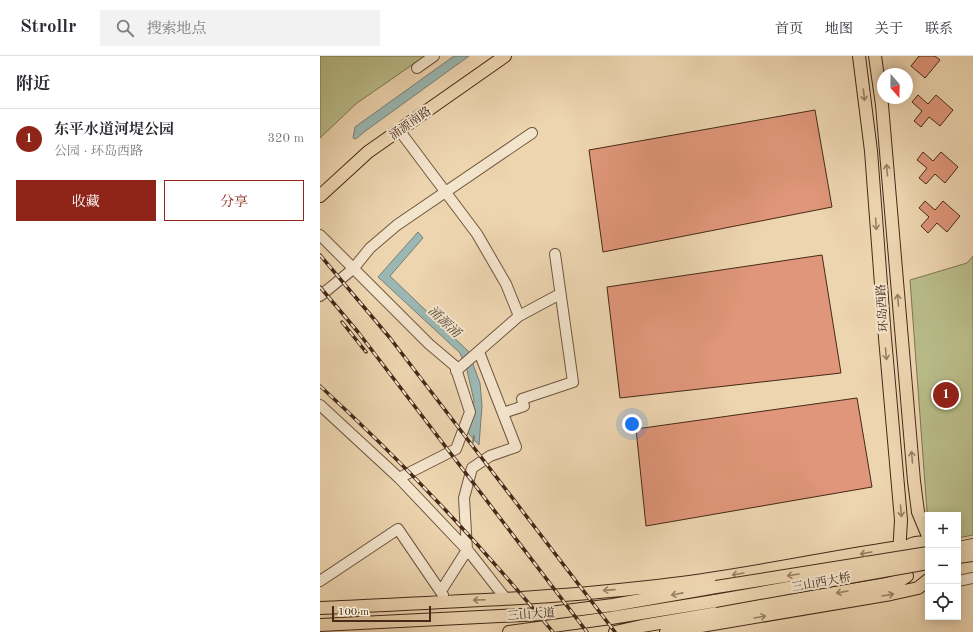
<!DOCTYPE html>
<html lang="zh">
<meta charset="utf-8">
<style>
:root{--surface:#fff;--page:#f2f2f3;--text:#2b2b33;--muted:#7c7c81;--line:#e1e1e2;--accent:#8f2418}
body{margin:0;font-family:"Old Standard TT","Noto Serif SC",serif;background:var(--page);color:var(--text)}
.controls{position:absolute;right:12px;bottom:12px;display:grid;overflow:hidden;border-radius:0px;box-shadow:0 2px 10px #0003}
.controls button{width:36px;height:36px;display:grid;place-items:center;padding:0;border:0;border-bottom:1px solid var(--line);background:var(--surface);color:var(--text);font:20px sans-serif}
.compass{position:absolute;left:557px;top:12px;width:36px;height:36px;border-radius:50%;background:var(--surface);box-shadow:0 2px 10px #0003;rotate:160deg}
.scale{position:absolute;left:12px;bottom:10px;width:99px;box-sizing:border-box;padding-left:4px;border:2px solid #452a18;border-top:0;font-size:11px;line-height:14px;white-space:nowrap;color:#452a18;-webkit-text-stroke:3px #f3e4cc;paint-order:stroke}
.you{position:absolute;left:312px;top:368px;width:14px;height:14px;margin:-10px;border:3px solid #fff;border-radius:50%;background:#1a73e8;box-shadow:0 0 0 6px #1a73e833}
.badge{display:grid;place-items:center;width:26px;height:26px;border-radius:50%;background:var(--accent);color:#fff;font-size:13px;font-weight:700}
.pin{position:absolute;translate:-50% -50%;border:2px solid #fff;box-shadow:0 1px 4px #0006}
.list{margin:0;padding:0;list-style:none}
h2{display:flex;justify-content:space-between;align-items:center;height:52px;margin:0;padding:0 16px;font-size:17px}
h2 small{font-size:13px;font-weight:400;color:var(--muted)}
.list li{display:grid;grid-template-columns:26px 1fr auto;gap:12px;align-items:center;box-sizing:border-box;height:60px;padding:0 16px;border-top:1px solid var(--line)}
.list b{display:block;font-size:15px;white-space:nowrap}
.list p{margin:0;font-size:13px;white-space:nowrap;color:var(--muted)}
.list em{font-size:13px;font-style:normal;color:var(--muted)}
.actions{display:flex;gap:8px;padding:12px 16px}
.actions a{flex:1;padding:9px 0;border:1px solid var(--accent);border-radius:0px;text-align:center;font-size:14px;color:var(--accent)}
.actions .main{background:var(--accent);color:#fff}
.icon{flex:none;width:22px;height:22px;fill:none;stroke:currentColor;stroke-width:2;stroke-linecap:round;stroke-linejoin:round}
.map{position:relative;flex:none;width:653px;height:576px;overflow:hidden}
header{display:flex;align-items:center;gap:24px;box-sizing:border-box;height:56px;padding:0 20px;background:var(--surface);border-bottom:1px solid var(--line)}
header strong{font-size:19px}
nav{display:flex;gap:22px;margin-inline-start:auto;font-size:14px}
.search{width:280px;height:36px;background:var(--page);display:flex;align-items:center;gap:10px;box-sizing:border-box;padding:0 14px;border-radius:0px;color:var(--muted);font-size:15px}
main{display:flex}
aside{flex:1;background:var(--surface)}
.map>svg:first-child{display:block}
</style>
<header>
<strong>Strollr</strong>
<div class="search"><svg class="icon" aria-label="search" viewBox="0 0 24 24"><circle cx="10" cy="10" r="6"/><path d="M15 15l6 6"/></svg>搜索地点</div>
<nav><a>首页</a><a>地图</a><a>关于</a><a>联系</a></nav>
</header>
<main>
<aside>
<h2>附近<small></small></h2>
<ul class="list">
<li><span class="badge">1</span><div><b>东平水道河堤公园</b><p>公园 · 环岛西路</p></div><em>320 m</em></li>
</ul>
<div class="actions"><a class="main">收藏</a><a>分享</a></div>
</aside>
<div class="map">
<svg width="653" height="576" viewBox="0 0 653 576">
<rect width="100%" height="100%" fill="#edd5b0"/>
<filter id="stains"><feTurbulence type="fractalNoise" baseFrequency=".005" numOctaves="4"/><feColorMatrix values="0 0 0 0 .2 0 0 0 0 .09 0 0 0 0 .02 0 0 0 .5 -.17"/></filter>
<radialGradient id="worn" r=".72"><stop offset=".6" stop-color="#630" stop-opacity="0"/><stop offset="1" stop-color="#630" stop-opacity=".3"/></radialGradient>
<!-- green -->
<path fill="#b9bd8a" stroke="#7f7451" d="M 0,0 L 105,0 L 37,47 L 0,82 Z
M 653,200 L 653,479 L 638,482 L 638,459 L 609,459 L 607,455 L 590,224 L 647,207 Z"/>
<!-- water -->
<path fill="#9bb7b3" stroke="#797f75" d="M 134,0 L 149,0 L 44,76 L 36,83 L 33,82 L 35,71 Z
M 98,176 L 103,182 L 70,220 L 148,295 L 160,327 L 162,350 L 159,389 L 148,377 L 154,345 L 147,314 L 140,297 L 58,221 Z"/>
<g fill="none" stroke-linecap="round" stroke-linejoin="round">
<!-- stream -->
<path stroke="#797f75" stroke-width="2" d="M 153,386 L 154,380"/>
</g>
<!-- building -->
<path fill="#e0967a" stroke="#452a18" d="M 599,0 L 615,0 L 620,4 L 605,22 L 591,10 Z
M 598,39 L 608,48 L 616,39 L 633,54 L 620,70 L 609,61 L 601,71 L 594,65 L 602,55 L 592,46 Z
M 495,54 L 512,151 L 283,196 L 269,94 Z
M 603,96 L 613,105 L 621,96 L 638,111 L 625,127 L 615,118 L 606,128 L 599,122 L 607,112 L 597,104 Z
M 605,145 L 615,154 L 623,145 L 640,160 L 627,176 L 617,167 L 608,177 L 601,170 L 609,161 L 599,152 Z
M 502,199 L 521,317 L 300,342 L 287,231 Z
M 537,342 L 552,431 L 326,470 L 316,373 Z"/>
<g fill="none" stroke-linecap="round" stroke-linejoin="round">
<!-- minor casing -->
<g stroke="#6f553e" stroke-width="12">
<path id="minor" d="M 97,12 L 114,0
M 79,74 L 157,178 L 186,228 L 199,260
M 0,179 L 109,288 L 135,310 L 150,356 L 136,393 L 79,422 L 150,497 L 186,543
M 0,240 L 33,213 L 50,192 L 77,169 L 212,77
M 136,315 L 199,260 L 240,238
M 0,349 L 79,422
M 183,357 L 204,350 L 202,343 L 253,326 L 235,198
M 0,525 L 78,473 L 123,539
M 638,525 L 653,522
M 121,535 L 147,494 L 144,442 L 152,412 L 170,400 L 196,391 L 159,296"/>
</g>
<!-- major casing -->
<g stroke="#452a18" stroke-width="14">
<path id="major" d="M 539,0 L 551,95 L 565,282 L 581,464 L 579,500
M 555,0 L 562,49 L 594,425 L 598,456 L 608,480
M 0,140 L 48,96 L 185,0
M 638,492 L 653,489
M 581,499 C 587,488 596,484 608,488
M 638,501 L 653,499
M 0,552 C 118,546 236,543 353,528 C 427,519 500,503 573,492 L 584,493
M 0,569 L 222,558 L 293,549 L 396,531
M 189,576 L 291,562 L 395,545
M 295,576 L 322,570 L 567,528 L 581,524 L 587,520
M 346,576 L 571,538 L 598,532 L 608,524"/>
</g>
<!-- minor -->
<use href="#minor" stroke="#f3e4cc" stroke-width="10"/>
<!-- major -->
<use href="#major" stroke="#edd5b0" stroke-width="12"/>
<!-- rail casing -->
<g stroke="#452a18" stroke-width="3.5">
<path id="rail" d="M 0,199 L 70,282 L 295,576
M 0,231 L 38,276 L 267,576
M 22,266 L 46,296
M 0,330 C 83,406 161,489 233,576"/>
</g>
<!-- rail -->
<use href="#rail" stroke="#f3e4cc" stroke-width="2" stroke-dasharray="6" stroke-linecap="butt"/>
<!-- major-bridge casing -->
<g stroke="#452a18" stroke-width="14" stroke-linecap="butt">
<path id="major-bridge" d="M 396,531 L 608,497
M 395,545 L 608,507"/>
</g>
<!-- major-bridge -->
<use href="#major-bridge" stroke="#edd5b0" stroke-width="12"/>
</g>
<!-- one-way arrows -->
<defs><path id="oneway-shaft" d="M-6 0H5M1.5-3L5.5 0L1.5 3" fill="none" stroke-width="1.6" stroke-linecap="round" stroke-linejoin="round"/></defs>
<g stroke="#998064">
<use href="#oneway-shaft" transform="translate(544 39) rotate(83)"/>
<use href="#oneway-shaft" transform="translate(567 114) rotate(-95)"/>
<use href="#oneway-shaft" transform="translate(556 168) rotate(86)"/>
<use href="#oneway-shaft" transform="translate(578 244) rotate(-95)"/>
<use href="#oneway-shaft" transform="translate(566 298) rotate(85)"/>
<use href="#oneway-shaft" transform="translate(592 401) rotate(-95)"/>
<use href="#oneway-shaft" transform="translate(581 455) rotate(85)"/>
<use href="#oneway-shaft" transform="translate(546 497) rotate(170)"/>
<use href="#oneway-shaft" transform="translate(418 518) rotate(170)"/>
<use href="#oneway-shaft" transform="translate(473 519) rotate(171)"/>
<use href="#oneway-shaft" transform="translate(289 534) rotate(176)"/>
<use href="#oneway-shaft" transform="translate(522 536) rotate(170)"/>
<use href="#oneway-shaft" transform="translate(357 538) rotate(169)"/>
<use href="#oneway-shaft" transform="translate(568 539) rotate(-10)"/>
<use href="#oneway-shaft" transform="translate(159 544) rotate(178)"/>
<use href="#oneway-shaft" transform="translate(440 561) rotate(-10)"/>
</g>
<g text-anchor="middle" stroke-width="4" stroke-linejoin="round" paint-order="stroke">
<!-- street labels -->
<g font-size="12" fill="#452a18" stroke="#f3e4cc">
<text transform="translate(90 67) rotate(-35)" y="4">涌源南路</text>
<text transform="translate(562 252) rotate(-94)" y="4">环岛西路</text>
<text transform="translate(501 526) rotate(-10)" y="4">三山西大桥</text>
<text transform="translate(211 558) rotate(-4)" y="4">三山大道</text>
</g>
<!-- water labels -->
<g font-size="13" font-style="italic" fill="#5a4d3f" stroke="#f3e4cc">
<text transform="translate(125 265) rotate(43)" y="5">涌源涌</text>
</g>
</g>
<rect width="100%" height="100%" filter="url(#stains)"/>
<rect width="100%" height="100%" fill="url(#worn)"/>
</svg>
<div class="controls">
<button>+</button>
<button>−</button>
<button><svg class="icon" aria-label="locate" viewBox="0 0 24 24"><circle cx="12" cy="12" r="6"/><path d="M12 2v4M12 18v4M2 12h4M18 12h4"/></svg></button>
</div>
<svg class="compass" viewBox="-18 -18 36 36"><path d="M0-13l5 13h-10z" fill="#e53935"/><path d="M0 13l5-13h-10z" fill="#7c7c81"/></svg>
<div class="scale">100 m</div>
<div class="you"></div>
<div class="pin badge" style="left:626px;top:339px">1</div>
</div>
</main>
